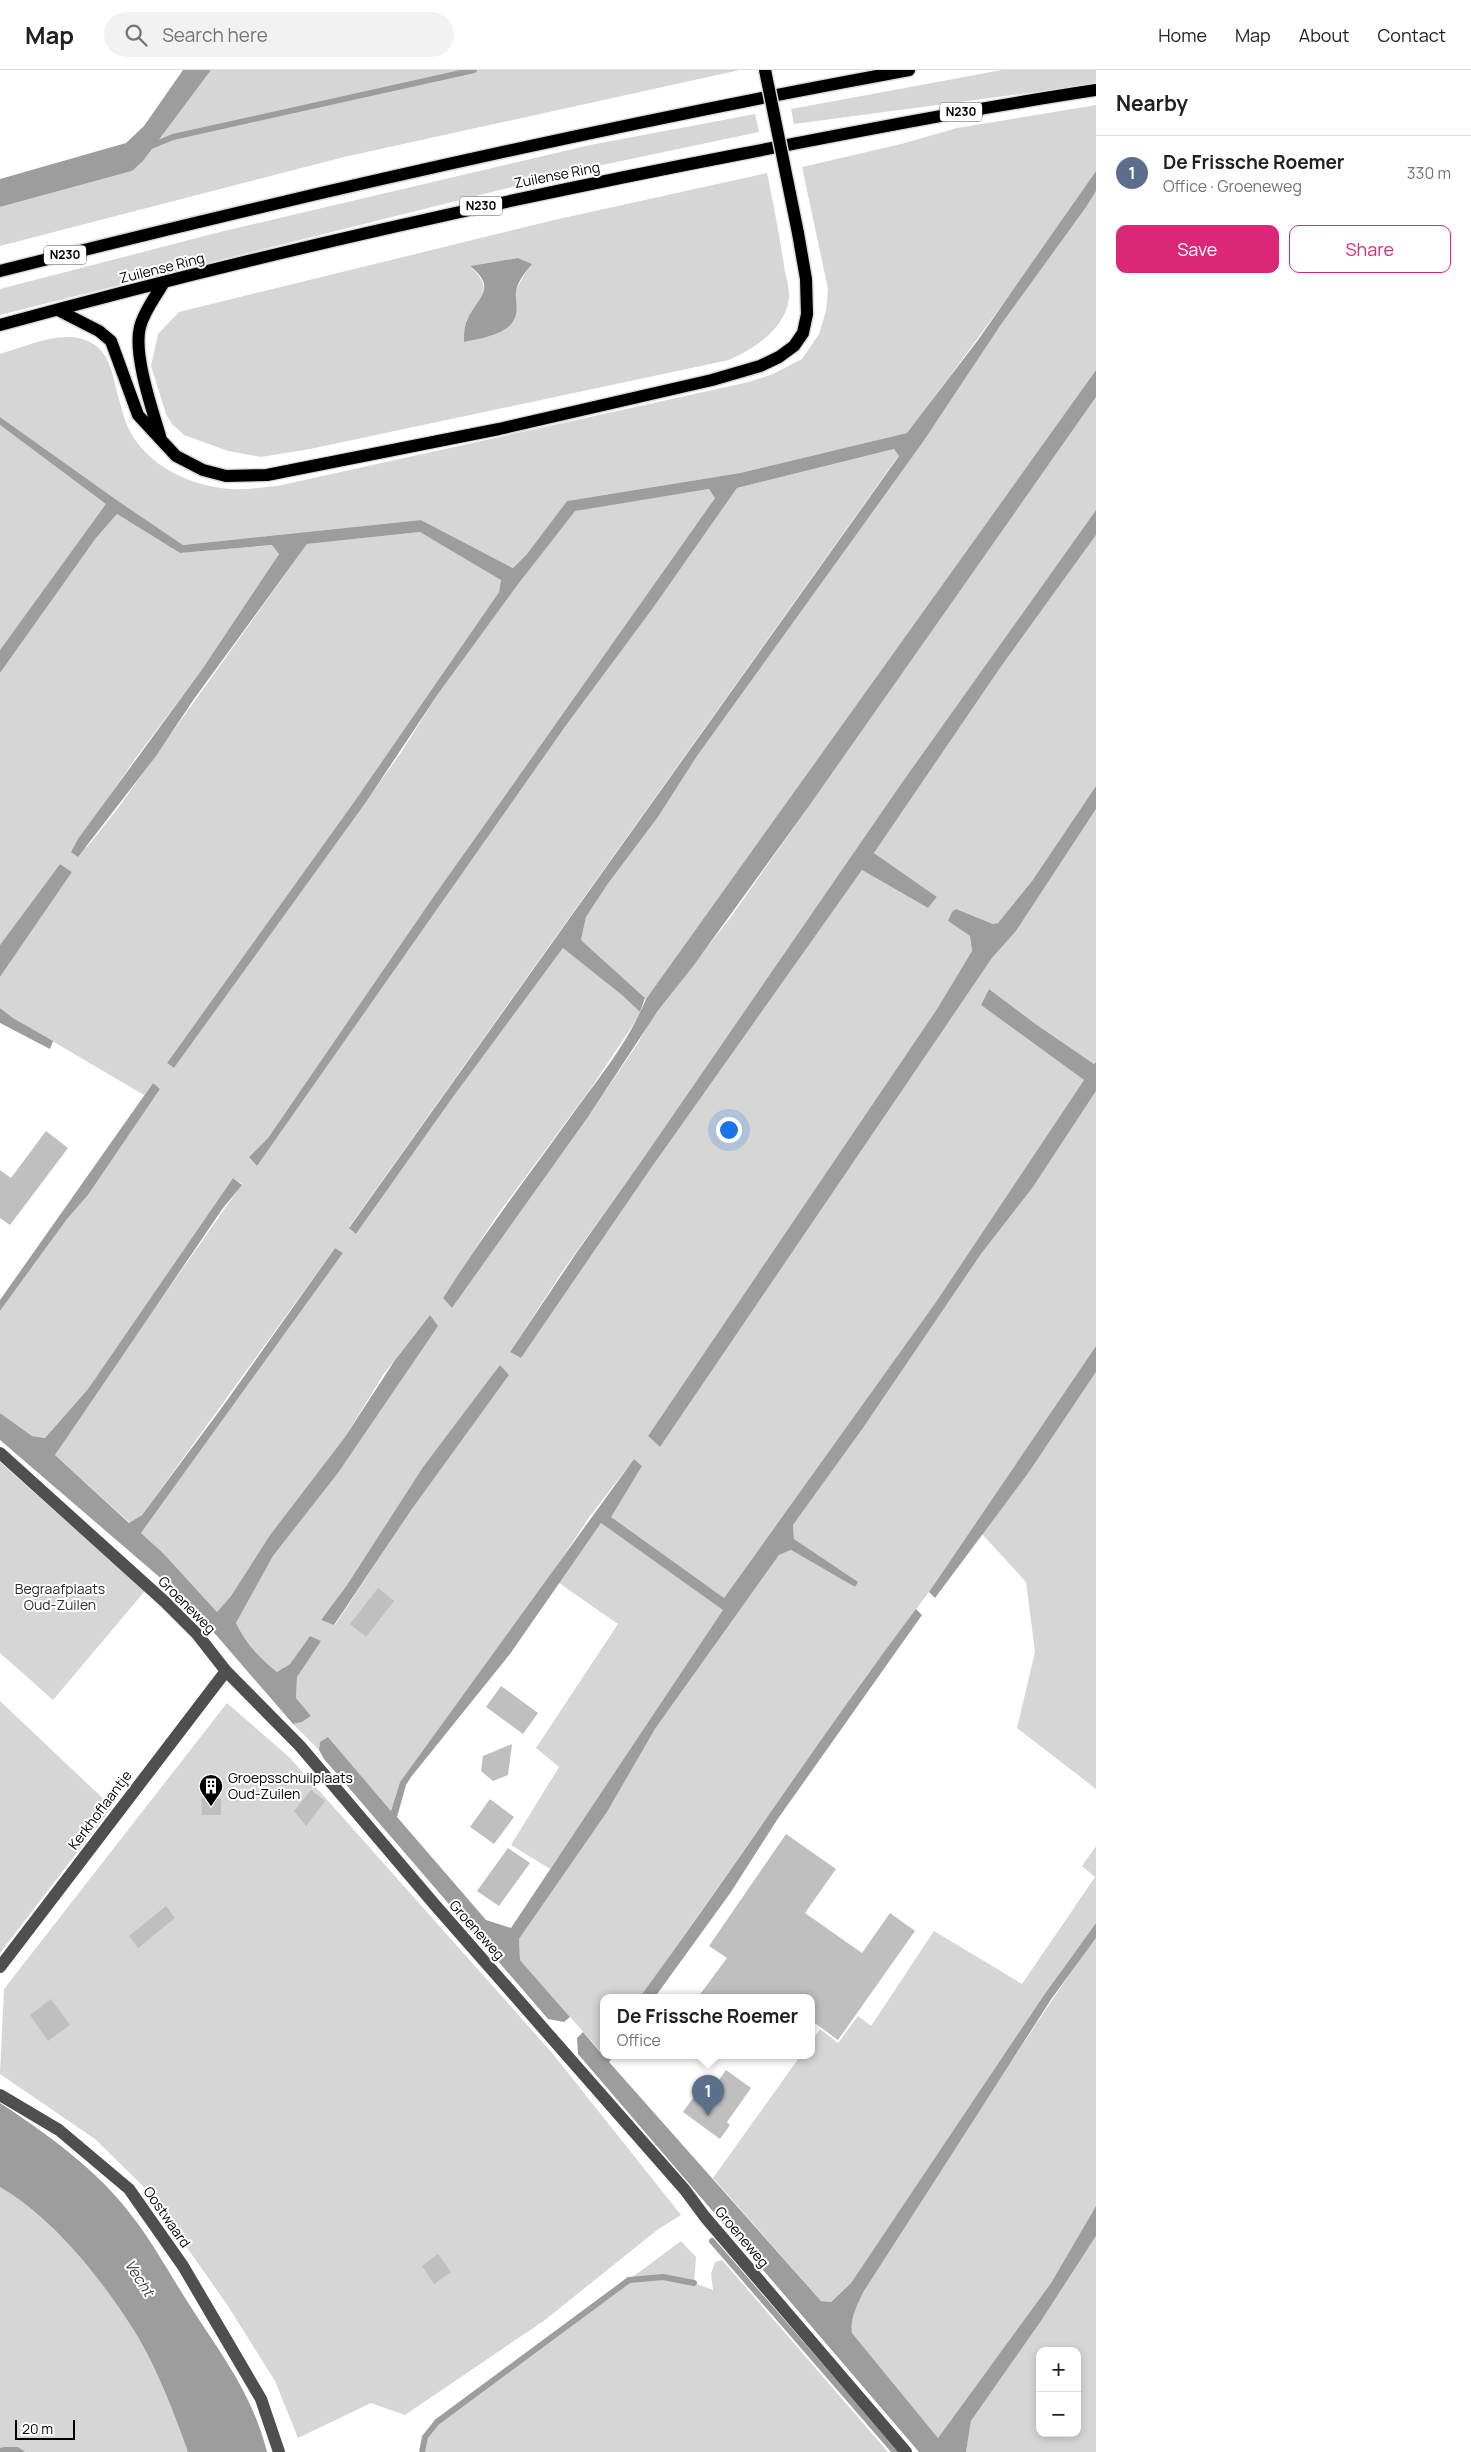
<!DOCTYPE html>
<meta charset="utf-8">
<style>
:root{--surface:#fff;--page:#f2f2f2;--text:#202124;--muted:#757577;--line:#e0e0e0;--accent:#db2777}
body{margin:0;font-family:Manrope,sans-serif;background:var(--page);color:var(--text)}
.controls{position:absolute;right:15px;bottom:15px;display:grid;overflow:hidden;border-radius:10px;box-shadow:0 2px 8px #0003}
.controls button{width:45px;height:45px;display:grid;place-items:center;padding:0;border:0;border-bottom:1px solid var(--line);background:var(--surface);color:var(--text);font:25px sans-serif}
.scale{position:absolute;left:15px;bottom:12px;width:60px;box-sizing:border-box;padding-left:5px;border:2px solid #000;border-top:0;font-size:14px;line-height:18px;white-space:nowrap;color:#000;-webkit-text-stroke:4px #fff;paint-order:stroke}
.you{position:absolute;left:728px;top:1059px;width:18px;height:18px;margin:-12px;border:4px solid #fff;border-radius:50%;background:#1a73e8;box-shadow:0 0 0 8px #1a73e833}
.badge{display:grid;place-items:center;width:32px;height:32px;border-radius:50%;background:var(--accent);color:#fff;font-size:16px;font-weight:700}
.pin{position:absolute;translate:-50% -41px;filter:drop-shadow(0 1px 2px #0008)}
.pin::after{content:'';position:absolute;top:26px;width:18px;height:15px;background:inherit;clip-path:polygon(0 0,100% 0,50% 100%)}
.popup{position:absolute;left:600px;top:1924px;width:215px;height:65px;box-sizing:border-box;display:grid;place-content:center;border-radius:10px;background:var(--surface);filter:drop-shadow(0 1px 4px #0005);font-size:16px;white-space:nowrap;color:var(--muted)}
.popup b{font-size:19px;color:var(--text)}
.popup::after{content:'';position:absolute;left:50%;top:100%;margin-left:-10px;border:10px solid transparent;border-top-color:var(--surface)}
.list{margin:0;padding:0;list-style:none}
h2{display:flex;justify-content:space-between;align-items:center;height:65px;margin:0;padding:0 20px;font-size:21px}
h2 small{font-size:16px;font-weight:400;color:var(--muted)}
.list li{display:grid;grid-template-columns:32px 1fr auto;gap:15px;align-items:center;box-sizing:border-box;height:75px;padding:0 20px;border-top:1px solid var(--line)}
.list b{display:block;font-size:19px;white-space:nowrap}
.list p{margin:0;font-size:16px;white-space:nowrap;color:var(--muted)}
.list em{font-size:16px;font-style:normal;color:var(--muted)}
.actions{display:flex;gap:10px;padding:15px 20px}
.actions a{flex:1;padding:11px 0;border:1px solid var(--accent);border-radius:10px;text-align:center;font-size:18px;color:var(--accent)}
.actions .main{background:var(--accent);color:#fff}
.icon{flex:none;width:28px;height:28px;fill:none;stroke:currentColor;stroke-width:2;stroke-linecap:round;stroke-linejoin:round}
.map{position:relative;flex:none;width:1096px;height:2382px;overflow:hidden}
header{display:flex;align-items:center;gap:30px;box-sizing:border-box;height:70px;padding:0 25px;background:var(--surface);border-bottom:1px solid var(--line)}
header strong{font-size:24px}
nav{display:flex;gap:28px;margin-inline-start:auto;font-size:18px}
.search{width:350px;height:45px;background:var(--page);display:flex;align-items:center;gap:12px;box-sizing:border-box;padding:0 18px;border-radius:28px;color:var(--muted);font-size:19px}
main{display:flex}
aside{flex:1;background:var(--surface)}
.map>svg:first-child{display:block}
</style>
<header>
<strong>Map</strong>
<div class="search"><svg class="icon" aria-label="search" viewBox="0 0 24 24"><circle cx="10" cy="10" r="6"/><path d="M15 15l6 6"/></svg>Search here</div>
<nav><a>Home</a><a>Map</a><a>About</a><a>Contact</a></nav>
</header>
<main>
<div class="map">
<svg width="1096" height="2382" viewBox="0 0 1096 2382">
<rect width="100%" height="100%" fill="#fff"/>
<!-- green -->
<path fill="#d6d6d6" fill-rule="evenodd" d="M 211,0 L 740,0 L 344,87 L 0,176 L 0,137 L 132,101 L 143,91 Z
M 1002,0 L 1096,0 L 1096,14 L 794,54 L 791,39 Z
M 1096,35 L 1096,101 L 1025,204 L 908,363 L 740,403 L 567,431 L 527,484 L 513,498 L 421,450 L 183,475 L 122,434 L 0,347 L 0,284 C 28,276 67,256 95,275 C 110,285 114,310 118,326 C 121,335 123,346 127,355 C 144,395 191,417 232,419 C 247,420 263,417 277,416 L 749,312 L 773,304 L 802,289 L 819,264 L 826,241 L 828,219 L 802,97 L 901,74 L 957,58 Z
M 755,44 L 759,62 L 588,98 L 0,245 L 0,219 L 220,162 L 590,75 Z
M 767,103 C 774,136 780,169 785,202 C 787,210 790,221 789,229 C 785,259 754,279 729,290 L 310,379 L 261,387 L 228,381 L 184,365 L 172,354 L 166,344 L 151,296 L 158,264 L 179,242 L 554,150 ZM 518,188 L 531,194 L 516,219 L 516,236 L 466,251 C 483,227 494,219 470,196 Z
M 1096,121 L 1096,300 L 646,929 L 581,870 L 586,847 L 607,815 L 658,747 L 697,686 L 923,372 L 1000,256 Z
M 1096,327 L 1096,440 L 901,714 L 640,1093 L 564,1199 L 510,1282 L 521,1288 L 649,1101 L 862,800 L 928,838 L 937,827 L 874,783 L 1000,598 L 1096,465 L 1096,716 L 1032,811 L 998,853 L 993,854 L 956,839 L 948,851 L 970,866 L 972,881 L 937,939 L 648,1366 L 660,1377 L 992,888 L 1016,861 L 1096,739 L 1096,992 L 1094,994 L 1037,955 L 989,919 L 981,935 L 1084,1010 L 936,1232 L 724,1528 L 610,1447 L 642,1396 L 634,1389 L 590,1446 L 550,1506 L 400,1712 L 391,1741 L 328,1667 L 320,1672 L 319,1680 L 293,1654 L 302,1652 L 311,1646 L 296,1628 L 297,1607 L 320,1571 L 310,1566 L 290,1594 L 277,1602 C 260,1587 246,1574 236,1553 L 273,1486 L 338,1403 L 437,1256 L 430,1245 L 383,1305 L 345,1367 L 270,1465 L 231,1526 L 217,1542 L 163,1483 L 141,1463 L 343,1183 L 335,1178 L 142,1445 L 130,1453 L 55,1385 L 89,1332 L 242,1114 L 233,1108 L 88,1319 L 45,1368 L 32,1366 L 0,1343 L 0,1241 L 67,1149 L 88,1125 L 160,1019 L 153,1013 L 144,1025 L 13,948 L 0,938 L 0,907 L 72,802 L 60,794 L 0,875 L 0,603 L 96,468 L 117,444 L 180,483 L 273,475 L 279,484 L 203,598 L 135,689 L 71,782 L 87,777 L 118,738 L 307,474 L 420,462 L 461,484 L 501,509 L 499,522 L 354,732 L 167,993 L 174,998 L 400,684 L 438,624 L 519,513 L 575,440 L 710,419 L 715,428 L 472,772 L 268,1068 L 249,1087 L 257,1096 L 567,654 L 653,538 L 737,418 L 894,379 L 899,385 L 349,1157 L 356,1164 L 453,1027 L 563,878 L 602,905 L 641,943 L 591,1018 L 498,1144 L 443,1228 L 452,1238 L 588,1047 L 638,973 L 651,950 L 733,844 ZM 500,1296 L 509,1305 L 412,1439 L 335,1555 L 321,1550 L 347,1515 L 423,1397 Z
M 0,355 L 107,434 L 0,580 Z
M 1096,1021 L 1096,1276 L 929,1522 L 864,1609 L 641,1927 L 604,1927 L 604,1977 L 601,1982 L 520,1890 L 519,1869 L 607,1742 L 655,1659 L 779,1485 L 791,1480 L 855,1517 L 857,1512 L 794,1469 L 793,1455 L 863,1358 L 981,1184 L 1033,1117 Z
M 1096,1302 L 1096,1719 L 1017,1658 L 1035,1582 L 1026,1512 L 982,1464 L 1029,1402 Z
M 0,1392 L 145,1521 L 53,1630 L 0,1583 Z
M 601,1453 L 724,1540 L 608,1715 L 550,1799 L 511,1775 L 559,1697 L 536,1678 L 618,1554 L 559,1513 Z
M 0,1631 L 112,1737 L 0,1883 Z
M 227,1633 L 290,1688 L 553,1984 L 681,2145 L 657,2160 L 545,2250 L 405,2345 L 371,2333 L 298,2368 L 275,2311 L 228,2236 L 145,2118 L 95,2069 L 0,2004 L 4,1919 Z
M 1096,1776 L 1096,1853 L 1044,1925 L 851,2213 L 831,2232 L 821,2231 L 713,2108 L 801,1985 L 812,1985 L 812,1970 L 820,1959 L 838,1973 L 858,1946 L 871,1956 L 934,1861 L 1022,1914 L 1095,1807 L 1082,1796 Z
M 1096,1868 L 1096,2136 L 1051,2213 L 938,2368 L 852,2263 C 850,2247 857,2235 864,2221 C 918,2137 971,2052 1027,1968 C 1050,1934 1071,1900 1096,1868 Z
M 0,2117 C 55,2149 105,2213 138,2267 C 159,2303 174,2343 188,2382 L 25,2382 L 0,2378 Z
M 1096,2166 L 1096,2382 L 966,2382 L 971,2351 L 1041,2251 ZM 1040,2281 L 1077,2281 L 1077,2363 L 1040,2363 Z
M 681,2171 L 696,2187 L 694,2213 L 713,2220 L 711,2204 L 715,2192 L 722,2190 L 888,2382 L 422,2382 L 425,2367 L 437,2352 Z"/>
<!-- water -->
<path fill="#9d9d9d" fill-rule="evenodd" d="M 183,0 L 211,0 L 143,91 L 132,101 L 0,137 L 0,109 L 126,73 L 144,56 Z
M 1096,101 L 1096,121 L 1086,137 L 1000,256 L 923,372 L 697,686 L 658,747 L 607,815 L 586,847 L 581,870 L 645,928 L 640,942 L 622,925 L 563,878 L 453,1027 L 356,1164 L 349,1158 L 899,386 L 894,379 L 737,418 L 653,538 L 567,654 L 257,1096 L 249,1087 L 268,1068 L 432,829 L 715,428 L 709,419 L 575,441 L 519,513 L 438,624 L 366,732 L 174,998 L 167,993 L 354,732 L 499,522 L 501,510 L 420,462 L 307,474 L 194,629 L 156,686 L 78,787 L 71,782 L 78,769 L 203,598 L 279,484 L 272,475 L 180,483 L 117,444 L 96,468 L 0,603 L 0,580 L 106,434 L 0,355 L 0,347 L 118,431 L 183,475 L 421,450 L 513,498 L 527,484 L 567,431 L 740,403 L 907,363 L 978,270 Z
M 518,188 L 532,194 C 526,201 520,209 517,217 C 514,225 518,236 516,244 C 512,265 481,268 464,272 C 464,266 464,259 466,253 C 475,228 500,220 470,196 Z
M 1096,300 L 1096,327 L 809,736 L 694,895 L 657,942 L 588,1047 L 452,1238 L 443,1228 C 485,1162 532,1101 577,1038 C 602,1004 630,969 646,929 Z
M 1096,440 L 1096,465 L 1000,598 L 874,783 L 937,827 L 928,838 L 862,800 L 649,1101 L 521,1288 L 510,1282 L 577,1182 L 640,1093 L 901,714 Z
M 1096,716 L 1096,739 L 1016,861 L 992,888 L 660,1377 L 648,1366 L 937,939 L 972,881 L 970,866 L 948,851 L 952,842 L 956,839 L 993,854 L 998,853 L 1032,811 Z
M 60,794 L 72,802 L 0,907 L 0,875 Z
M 989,919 L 1037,955 L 1094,994 L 1096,992 L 1096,1021 L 1033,1117 L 981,1184 L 863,1358 L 793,1455 L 794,1469 L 858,1512 L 855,1517 L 791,1480 L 779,1485 L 655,1659 L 607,1742 L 519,1869 L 520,1890 L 570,1947 L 564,1952 L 548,1949 L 324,1689 L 319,1680 L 320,1672 L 328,1667 L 391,1741 L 400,1712 L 634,1389 L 642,1396 L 611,1447 L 724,1528 L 936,1232 L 1084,1010 L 981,935 ZM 601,1453 L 723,1540 L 511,1858 L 486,1850 L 480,1843 L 397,1747 L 406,1715 L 411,1707 L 510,1584 Z
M 0,938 L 13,948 L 53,971 L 50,979 L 0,953 Z
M 153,1013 L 160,1019 L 88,1125 L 67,1149 L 0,1241 L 0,1230 Z
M 233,1108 L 242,1115 L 223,1138 L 55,1385 L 129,1453 L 142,1445 L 223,1336 L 335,1178 L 343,1183 L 141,1463 L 163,1483 L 217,1542 L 231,1526 L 270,1465 L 345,1367 L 395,1290 L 430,1245 L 438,1256 L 338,1403 L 273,1486 L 236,1553 C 246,1574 260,1588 277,1602 L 290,1594 L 310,1566 L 321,1571 L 297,1607 L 296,1628 L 311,1646 L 302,1652 L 293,1654 L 217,1566 L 171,1517 L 0,1370 L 0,1343 L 32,1366 L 45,1368 L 88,1319 Z
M 1096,1276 L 1096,1302 L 1029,1402 L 935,1528 L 929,1522 Z
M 500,1295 L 509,1305 L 412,1439 L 334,1555 L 321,1550 L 347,1515 L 423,1397 Z
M 916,1539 L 922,1545 L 777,1750 L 731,1822 L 655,1927 L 640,1927 C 734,1799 820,1666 916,1539 Z
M 1096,1853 L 1096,1868 L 1052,1928 L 864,2221 C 857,2235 850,2248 852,2263 L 938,2368 L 1051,2213 L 1096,2136 L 1096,2166 L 1041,2251 L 971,2351 L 966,2382 L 919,2382 L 578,1984 L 577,1968 L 583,1962 L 600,1982 L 604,1977 L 604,1985 L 614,1985 L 609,1992 L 821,2231 L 831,2232 L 851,2213 L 1044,1925 Z
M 0,2033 C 47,2064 98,2100 132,2146 C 156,2177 174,2212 196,2245 C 226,2291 253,2327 267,2382 L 188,2382 C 174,2343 159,2303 138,2267 C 105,2213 55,2149 0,2117 Z
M 5,2377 L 18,2377 L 25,2382 L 0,2382 L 0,2378 Z"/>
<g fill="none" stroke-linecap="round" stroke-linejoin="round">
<!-- stream -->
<path stroke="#9d9d9d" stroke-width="6" d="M 151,76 L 173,67 L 474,0
M 712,2171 L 895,2382
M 422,2382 L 425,2367 L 437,2352 L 629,2210 L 663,2207 L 694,2213"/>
</g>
<!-- building -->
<path fill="#bfbfbf" d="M 46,1061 L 68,1078 L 10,1155 L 0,1148 L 0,1100 L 11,1108 Z
M 378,1518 L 394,1531 L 366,1567 L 350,1554 Z
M 501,1616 L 538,1643 L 523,1664 L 486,1637 Z
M 512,1674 L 508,1705 L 493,1711 L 481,1701 L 483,1686 Z
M 311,1720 L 325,1731 L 306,1756 L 294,1741 Z
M 201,1728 L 221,1728 L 221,1745 L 202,1745 Z
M 490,1729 L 514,1747 L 494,1774 L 470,1757 Z
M 786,1764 L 836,1799 L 805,1843 L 862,1883 L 890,1843 L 915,1861 L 838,1970 L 812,1951 L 812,1927 L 698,1927 L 727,1888 L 709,1876 Z
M 508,1778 L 530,1793 L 499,1836 L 477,1821 Z
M 166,1836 L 175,1848 L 138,1878 L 129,1866 Z
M 51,1929 L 70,1955 L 48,1971 L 30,1945 Z
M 726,2000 L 751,2018 L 727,2052 L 730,2055 L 720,2069 L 683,2042 L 693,2028 L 702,2034 Z
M 438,2184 L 451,2202 L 434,2214 L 422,2196 Z"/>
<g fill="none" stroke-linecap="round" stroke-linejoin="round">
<!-- major casing -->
<g stroke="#dbdbdb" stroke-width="15">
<path id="major" d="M 0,201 C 301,125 603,56 909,0
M 58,240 L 99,261 L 111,271 L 138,345 L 176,386 L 203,400 L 226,406 L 267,405 L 499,359 L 712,310 L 760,296 L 779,287 L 794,276 L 803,263 L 807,244 L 806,209 L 798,163
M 0,255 C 245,188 492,132 741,84 C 859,61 977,38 1096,20
M 160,366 C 152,339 133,284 140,257 C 144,241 156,226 164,212"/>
</g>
<!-- minor -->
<path stroke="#4f4f4f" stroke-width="12" d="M 0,1383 L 164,1531 L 197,1564 L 226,1601 L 300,1676 L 435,1835 L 685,2120 L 705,2147 L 906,2382
M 0,1897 L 226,1601
M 0,2025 L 59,2060 L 129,2119 L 183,2196 L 261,2329 L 279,2382"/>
<!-- major -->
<use href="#major" stroke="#000" stroke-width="12"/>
<!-- major-bridge casing -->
<g stroke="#dbdbdb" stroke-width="15" stroke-linecap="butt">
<path id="major-bridge" d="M 765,0 L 798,163"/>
</g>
<!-- major-bridge -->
<use href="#major-bridge" stroke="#000" stroke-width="12"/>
</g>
<!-- icons -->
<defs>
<g id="building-pin" transform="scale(1.25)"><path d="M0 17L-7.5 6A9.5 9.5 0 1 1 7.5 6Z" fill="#000" stroke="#fff"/><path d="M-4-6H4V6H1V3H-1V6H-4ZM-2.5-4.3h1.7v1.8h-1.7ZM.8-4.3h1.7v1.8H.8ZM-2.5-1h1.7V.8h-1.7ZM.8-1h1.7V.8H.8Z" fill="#fff"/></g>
</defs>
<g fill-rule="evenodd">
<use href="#building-pin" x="211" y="1716"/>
</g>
<g text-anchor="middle" stroke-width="4" stroke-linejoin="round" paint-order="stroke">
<!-- shield labels -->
<g fill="#fff" stroke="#4c4c4c" stroke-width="1">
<rect x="940" y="32.5" width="42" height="19" rx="4"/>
<rect x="460" y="126.5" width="42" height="19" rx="4"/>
<rect x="44" y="175.5" width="42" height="19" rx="4"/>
</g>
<g font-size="12" font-weight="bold" fill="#000">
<text x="961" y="46">N230</text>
<text x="481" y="140">N230</text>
<text x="65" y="189">N230</text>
</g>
<!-- street labels -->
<g font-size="14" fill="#000" stroke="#fff">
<text transform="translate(557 105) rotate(-11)" y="5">Zuilense Ring</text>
<text transform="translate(162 198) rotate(-14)" y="5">Zuilense Ring</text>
<text transform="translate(187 1535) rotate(45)" y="5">Groeneweg</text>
<text transform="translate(100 1740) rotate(-53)" y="5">Kerkhoflaantje</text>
<text transform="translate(477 1860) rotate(48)" y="5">Groeneweg</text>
<text transform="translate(167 2147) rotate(55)" y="5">Oostwaard</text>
<text transform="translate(742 2167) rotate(50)" y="5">Groeneweg</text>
</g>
<!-- park labels -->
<g font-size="14" fill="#2d2d2d" stroke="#fff">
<text x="60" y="1524">Begraafplaats<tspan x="60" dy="16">Oud-Zuilen</tspan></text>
</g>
<!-- poi labels -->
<g font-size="14" fill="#000" stroke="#fff" text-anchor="start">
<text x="228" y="1713">Groepsschuilplaats<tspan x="228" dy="16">Oud-Zuilen</tspan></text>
</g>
<!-- water labels -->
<g font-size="15" font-style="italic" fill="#3e3e3e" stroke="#fff">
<text transform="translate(139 2208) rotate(57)" y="5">Vecht</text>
</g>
</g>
</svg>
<div class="controls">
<button>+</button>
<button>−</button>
</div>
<div class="scale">20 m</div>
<div class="you"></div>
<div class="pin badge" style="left:708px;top:2046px;background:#5c6f8a">1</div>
<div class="popup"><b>De Frissche Roemer</b>Office</div>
</div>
<aside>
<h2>Nearby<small></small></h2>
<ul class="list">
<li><span class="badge" style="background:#5c6f8a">1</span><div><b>De Frissche Roemer</b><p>Office · Groeneweg</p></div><em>330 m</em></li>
</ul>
<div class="actions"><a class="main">Save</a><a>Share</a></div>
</aside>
</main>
